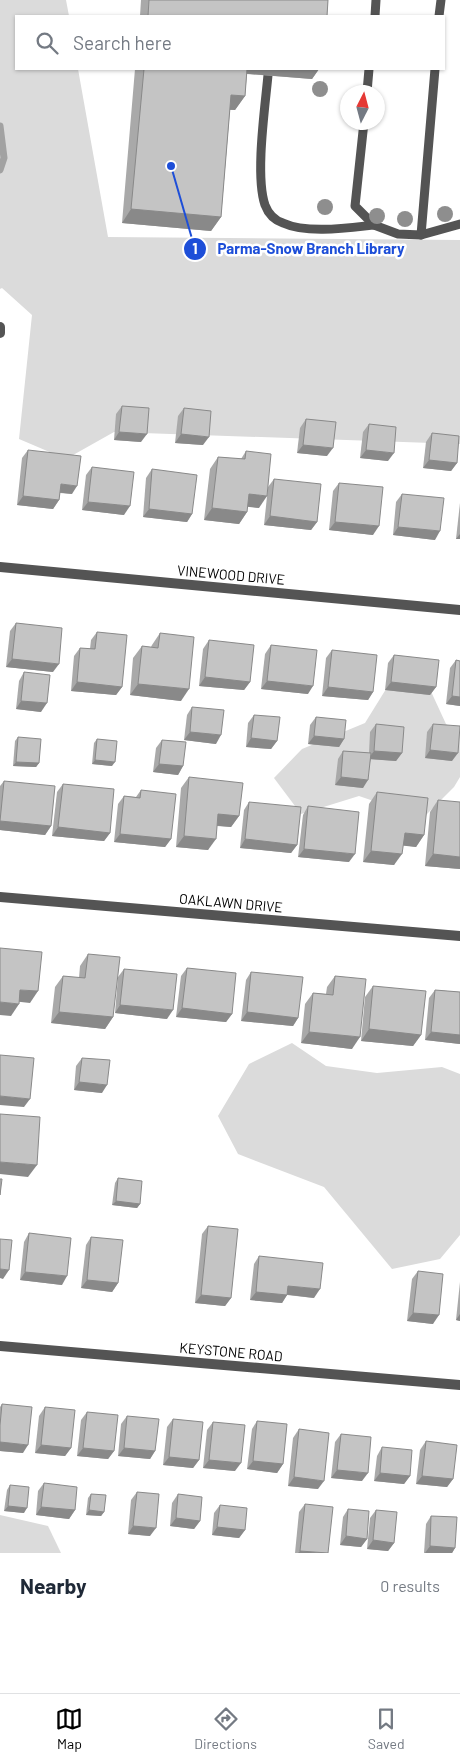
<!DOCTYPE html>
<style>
:root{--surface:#fff;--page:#f2f2f3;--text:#1f2937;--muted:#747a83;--line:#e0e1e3;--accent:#000}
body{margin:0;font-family:Barlow,sans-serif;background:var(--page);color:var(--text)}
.compass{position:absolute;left:340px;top:85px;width:45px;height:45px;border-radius:50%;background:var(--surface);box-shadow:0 1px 4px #0004;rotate:6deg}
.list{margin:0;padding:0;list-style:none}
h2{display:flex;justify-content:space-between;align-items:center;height:65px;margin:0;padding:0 20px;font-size:21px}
h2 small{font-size:16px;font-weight:400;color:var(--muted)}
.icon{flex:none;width:28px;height:28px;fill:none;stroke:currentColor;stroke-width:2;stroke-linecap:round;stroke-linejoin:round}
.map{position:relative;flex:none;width:460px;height:1553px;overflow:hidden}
.search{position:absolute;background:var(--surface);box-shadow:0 1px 4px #0004;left:15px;right:15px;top:15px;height:55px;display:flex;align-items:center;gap:12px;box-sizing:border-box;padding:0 18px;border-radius:0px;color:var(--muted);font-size:19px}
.sheet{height:140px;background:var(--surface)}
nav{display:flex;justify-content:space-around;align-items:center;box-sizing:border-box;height:70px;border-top:1px solid var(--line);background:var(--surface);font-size:14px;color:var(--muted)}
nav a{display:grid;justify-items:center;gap:2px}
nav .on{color:var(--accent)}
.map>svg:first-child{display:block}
.green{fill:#dbdbdb}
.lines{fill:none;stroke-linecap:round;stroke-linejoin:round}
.stream{stroke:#a2a2a2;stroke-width:7}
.service{stroke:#545454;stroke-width:9}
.minor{stroke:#545454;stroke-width:10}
.tree{fill:#8e8e8e}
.wall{fill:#a9a9a9}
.shaded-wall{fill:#898989}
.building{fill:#c4c4c4;stroke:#898989}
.labels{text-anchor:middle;stroke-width:5;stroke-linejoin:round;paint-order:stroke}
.street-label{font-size:14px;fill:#000;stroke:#fff}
.leader{fill:none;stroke:#1d4ed8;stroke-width:2}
.callout-dot{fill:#1d4ed8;stroke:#fff;stroke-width:2}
.mark-label{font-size:15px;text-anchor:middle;font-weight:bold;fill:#fff}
.callout-label{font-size:15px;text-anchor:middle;font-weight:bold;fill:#1d4ed8;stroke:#fff;stroke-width:5;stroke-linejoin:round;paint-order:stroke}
</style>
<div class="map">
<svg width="460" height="1553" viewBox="0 0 460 1553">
<rect width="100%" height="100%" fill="#fff"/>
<g class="green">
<polygon points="0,0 66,0 69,16 16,16 16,69 78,69 108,237 460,240 460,444 114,432 66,459 19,439 32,315 2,288 0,289"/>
<polygon points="391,681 428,685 446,724 460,735 460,777 454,787 423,818 359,796 301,814 274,778 302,749 365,723"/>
<polygon points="292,1043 326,1066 377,1073 442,1067 460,1074 460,1235 440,1259 392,1269 324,1187 238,1154 218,1116 249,1064"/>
<polygon points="0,1515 48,1526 61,1553 0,1553"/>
</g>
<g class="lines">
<polyline class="stream" points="0,126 4,158 0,170"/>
<g class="service">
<polyline points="375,16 376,0"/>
<polyline points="439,16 441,0"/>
<path d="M268,75C265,108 255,176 265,205C268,213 274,220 283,223C307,234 347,228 374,225"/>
<polyline points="367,92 369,69"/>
<polyline points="364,122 355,206 374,225 398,234 421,235 460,224"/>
<polyline points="421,235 435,69"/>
</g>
<g class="minor">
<polyline points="0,333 0,327"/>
<polyline points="0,567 460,610"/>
<polyline points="0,897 460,936"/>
<polyline points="0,1346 460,1385"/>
</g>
</g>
<g class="tree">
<circle cx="320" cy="89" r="8"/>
<circle cx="325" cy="207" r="8"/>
<circle cx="445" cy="214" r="8"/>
<circle cx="377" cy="216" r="8"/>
<circle cx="405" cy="219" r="8"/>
</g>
<g class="wall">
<polygon points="141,0 328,0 327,16 140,16"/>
<polygon points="135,69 319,69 312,79 247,74 245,96 235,110 230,110 221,217 211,231 122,223"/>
<polygon points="122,406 141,442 114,440 116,414"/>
<polygon points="184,408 203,445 175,443 178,416"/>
<polygon points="306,419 327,456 297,453 300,428"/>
<polygon points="369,424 388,461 360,458 363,432"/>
<polygon points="432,433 457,463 451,471 423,468 426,442"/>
<polygon points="28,450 72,494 60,493 59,500 53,509 17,505 22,458"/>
<polygon points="246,451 259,508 247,506 247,512 239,524 204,520 210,469 218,457 241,459"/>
<polygon points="92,467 124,515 82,510 86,475"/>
<polygon points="152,469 192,514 187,522 143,517 146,478"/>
<polygon points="274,479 317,522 311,530 264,525 268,487"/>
<polygon points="339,483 373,535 329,530 333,491"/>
<polygon points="402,494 435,540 393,535 396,502"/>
<polygon points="460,503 460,539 456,539"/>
<polygon points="16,623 53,672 6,667 10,631"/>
<polygon points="97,632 122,687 116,695 71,691 74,656 80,648 90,649 91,640"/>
<polygon points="160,633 181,701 130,695 133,658 142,646 151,647 152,645"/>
<polygon points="209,640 250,682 244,690 199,686 203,649"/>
<polygon points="271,645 308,694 261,689 265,654"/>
<polygon points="332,650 373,692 368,700 322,696 326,658"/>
<polygon points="394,655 436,687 430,695 385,690 388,663"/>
<polygon points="456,660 460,661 460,706 446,704 450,668"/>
<polygon points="24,672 41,712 16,709 19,681"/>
<polygon points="192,707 216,744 184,740 187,715"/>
<polygon points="254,715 277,741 271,749 246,747 248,723"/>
<polygon points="316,717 344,739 339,747 308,744 310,725"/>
<polygon points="376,724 402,753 396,761 371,759 363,788 335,785 338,759 343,751 369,753 370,732"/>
<polygon points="433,724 452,761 425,758 427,732"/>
<polygon points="18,737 39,763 36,767 13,766 15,741"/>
<polygon points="97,739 112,766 92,764 94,743"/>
<polygon points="162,740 183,766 178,775 153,772 156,748"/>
<polygon points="189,777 239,816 231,827 217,826 208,850 176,847 181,788"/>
<polygon points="4,781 51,826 45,835 0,830 0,786"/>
<polygon points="63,784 110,833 104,841 52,836 57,792"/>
<polygon points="141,790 171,839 165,847 114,842 118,804 124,796 136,797"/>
<polygon points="377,792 424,835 416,847 403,845 394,865 363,862 369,804"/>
<polygon points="438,800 460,869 425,866 430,812"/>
<polygon points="249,802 297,845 291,853 240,848 244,810"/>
<polygon points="308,806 349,862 298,857 303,815"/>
<polygon points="88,954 113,1017 105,1029 51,1023 55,987 63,976 79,978 80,966"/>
<polygon points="187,968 232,1014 226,1022 176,1017 181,976"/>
<polygon points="124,969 167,1019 115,1013 118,977"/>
<polygon points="251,972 298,1018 293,1026 241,1021 246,980"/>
<polygon points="335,976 352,1049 301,1043 305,1004 313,993 326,994 327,987"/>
<polygon points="373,986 421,1035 413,1046 361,1041 365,997"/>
<polygon points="435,990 460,992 460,1044 425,1040 429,998"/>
<polygon points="82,1058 102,1093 74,1090 76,1066"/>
<polygon points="118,1178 140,1204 137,1208 112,1205 115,1183"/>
<polygon points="208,1226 231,1298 225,1306 195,1303 202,1234"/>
<polygon points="29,1233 62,1285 20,1280 24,1242"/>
<polygon points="91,1237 118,1283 112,1292 81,1288 86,1245"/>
<polygon points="259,1256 314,1298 287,1295 282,1303 250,1300 254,1264"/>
<polygon points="418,1271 433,1324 407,1321 412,1279"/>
<polygon points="460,1282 460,1321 456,1320"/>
<polygon points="2,1404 23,1453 0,1451 0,1407"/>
<polygon points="45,1407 71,1448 65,1456 35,1453 39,1416"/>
<polygon points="87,1412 114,1451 108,1459 77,1456 81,1420"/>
<polygon points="127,1416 155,1451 150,1459 118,1456 121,1424"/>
<polygon points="173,1419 199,1460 193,1468 163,1465 167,1427"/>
<polygon points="257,1421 283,1464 277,1473 247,1469 252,1429"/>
<polygon points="213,1422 235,1471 203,1468 207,1430"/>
<polygon points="299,1429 318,1489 288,1486 293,1438"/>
<polygon points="341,1434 362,1481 331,1478 335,1442"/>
<polygon points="426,1441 453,1479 447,1487 416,1484 420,1450"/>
<polygon points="382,1447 410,1476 404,1484 374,1481 377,1456"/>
<polygon points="44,1483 75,1510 69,1519 36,1515 38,1491"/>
<polygon points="10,1485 24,1513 4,1511 7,1490"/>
<polygon points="137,1492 150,1536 128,1534 131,1500"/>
<polygon points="91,1494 104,1512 101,1516 86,1515 88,1498"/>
<polygon points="178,1494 200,1521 194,1529 170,1526 172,1503"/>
<polygon points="305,1504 328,1553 295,1553 299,1512"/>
<polygon points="220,1505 245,1530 239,1538 212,1535 214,1513"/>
<polygon points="348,1509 367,1539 361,1547 340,1545 343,1517"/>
<polygon points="376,1510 394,1543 388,1551 367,1549 370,1518"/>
<polygon points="431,1516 455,1548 452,1553 424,1553 426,1524"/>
</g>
<g class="shaded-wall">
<polygon points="241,69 319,69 312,79 238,73"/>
<polygon points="231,95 245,96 235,110 221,109"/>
<polygon points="131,209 221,217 211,231 122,223"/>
<polygon points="119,432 147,434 141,442 114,440"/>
<polygon points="181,434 209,437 203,445 175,443"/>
<polygon points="303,445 333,448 327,456 297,453"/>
<polygon points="366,450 394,453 388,461 360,458"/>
<polygon points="429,460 457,463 451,471 423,468"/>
<polygon points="61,484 77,486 72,494 55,492"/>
<polygon points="249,494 267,496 259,508 241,506"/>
<polygon points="23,496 59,500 53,509 17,505"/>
<polygon points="88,502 130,506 124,515 82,510"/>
<polygon points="212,508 247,512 239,524 204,520"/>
<polygon points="149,509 192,514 187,522 143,517"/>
<polygon points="270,516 317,522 311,530 264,525"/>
<polygon points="335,522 379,526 373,535 329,530"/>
<polygon points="398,527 440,531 435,540 393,535"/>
<polygon points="460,534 460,539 456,539"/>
<polygon points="12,659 59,664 53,672 6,667"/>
<polygon points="205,677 250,682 244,690 199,686"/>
<polygon points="267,681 313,686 308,694 261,689"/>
<polygon points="77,682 122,687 116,695 71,691"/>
<polygon points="391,682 436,687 430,695 385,690"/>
<polygon points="138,684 189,689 181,701 130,695"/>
<polygon points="328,687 373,692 368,700 322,696"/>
<polygon points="452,696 460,697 460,706 446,704"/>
<polygon points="21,701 47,703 41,712 16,709"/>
<polygon points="190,732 221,735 216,744 184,740"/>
<polygon points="314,736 344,739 339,747 308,744"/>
<polygon points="251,738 277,741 271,749 246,747"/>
<polygon points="430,750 458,753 452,761 425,758"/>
<polygon points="374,751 402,753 396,761 368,759"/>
<polygon points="95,760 115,762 112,766 92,764"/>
<polygon points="16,762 39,763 36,767 13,766"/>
<polygon points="159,764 183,766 178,775 153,772"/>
<polygon points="341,777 368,780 363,788 335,785"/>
<polygon points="218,814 239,816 231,827 210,825"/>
<polygon points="0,821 51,826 45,835 0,830"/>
<polygon points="58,827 110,833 104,841 52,836"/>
<polygon points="405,833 424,835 416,847 397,845"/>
<polygon points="120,834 171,839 165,847 114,842"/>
<polygon points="184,836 216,839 208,850 176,847"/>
<polygon points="245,839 297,845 291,853 240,848"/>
<polygon points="304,849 355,854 349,862 298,857"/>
<polygon points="371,851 402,854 394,865 363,862"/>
<polygon points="433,854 460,857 460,869 425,866"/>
<polygon points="20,990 38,991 30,1003 12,1001"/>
<polygon points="0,1002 19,1004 11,1016 0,1015"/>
<polygon points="120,1005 173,1010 167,1019 115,1013"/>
<polygon points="182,1008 232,1014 226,1022 176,1017"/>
<polygon points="59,1012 113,1017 105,1029 51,1023"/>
<polygon points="247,1012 298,1018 293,1026 241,1021"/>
<polygon points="369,1029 421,1035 413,1046 361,1041"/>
<polygon points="309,1032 360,1037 352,1049 301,1043"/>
<polygon points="431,1032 460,1035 460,1044 425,1040"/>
<polygon points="79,1082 107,1085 102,1093 74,1090"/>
<polygon points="0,1096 30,1099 24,1107 0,1105"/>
<polygon points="0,1162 37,1165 28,1177 0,1174"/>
<polygon points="116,1201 140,1204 137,1208 112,1205"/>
<polygon points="0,1269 9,1270 3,1279 0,1278"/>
<polygon points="25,1272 67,1276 62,1285 20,1280"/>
<polygon points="87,1280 118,1283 112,1292 81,1288"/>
<polygon points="288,1286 320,1289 314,1298 282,1294"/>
<polygon points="256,1292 287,1295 282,1303 250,1300"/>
<polygon points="201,1295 231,1298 225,1306 195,1303"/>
<polygon points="413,1313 439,1315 433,1324 407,1321"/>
<polygon points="460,1314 460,1321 456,1320"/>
<polygon points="0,1442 28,1445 23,1453 0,1451"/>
<polygon points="41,1445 71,1448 65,1456 35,1453"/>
<polygon points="83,1448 114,1451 108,1459 77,1456"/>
<polygon points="124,1448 155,1451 150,1459 118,1456"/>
<polygon points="169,1457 199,1460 193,1468 163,1465"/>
<polygon points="209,1460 241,1463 235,1471 203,1468"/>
<polygon points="253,1461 283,1464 277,1473 247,1469"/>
<polygon points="337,1470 368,1473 362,1481 331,1478"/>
<polygon points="380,1473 410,1476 404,1484 374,1481"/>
<polygon points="422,1476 453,1479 447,1487 416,1484"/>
<polygon points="294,1477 324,1481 318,1489 288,1486"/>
<polygon points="8,1506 27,1508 24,1513 4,1511"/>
<polygon points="41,1507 75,1510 69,1519 36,1515"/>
<polygon points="89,1510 104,1512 101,1516 86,1515"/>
<polygon points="176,1518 200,1521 194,1529 170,1526"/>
<polygon points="133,1526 156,1528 150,1536 128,1534"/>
<polygon points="217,1527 245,1530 239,1538 212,1535"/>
<polygon points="346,1536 367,1539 361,1547 340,1545"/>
<polygon points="373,1540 394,1543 388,1551 367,1549"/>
<polygon points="430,1546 455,1548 452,1553 425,1553"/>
<polygon points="300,1551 321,1553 298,1553"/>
</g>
<g class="building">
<polygon points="149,0 328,0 327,16 148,16"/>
<polygon points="144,69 247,69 245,96 231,95 221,217 131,209"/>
<polygon points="122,406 149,408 147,434 119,432"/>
<polygon points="184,408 211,411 209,437 181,434"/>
<polygon points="306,419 336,422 333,448 303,445"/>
<polygon points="369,424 396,427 394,453 366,450"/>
<polygon points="432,433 459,436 457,463 429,460"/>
<polygon points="28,450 81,456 77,486 61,484 59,500 23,496"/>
<polygon points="246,451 271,454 267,496 249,494 247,512 212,508 218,457 245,459"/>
<polygon points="92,467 134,472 130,506 88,502"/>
<polygon points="152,469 197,475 192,514 149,509"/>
<polygon points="274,479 321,484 317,522 270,516"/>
<polygon points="339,483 383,487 379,526 335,522"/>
<polygon points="402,494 444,498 440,531 398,527"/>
<polygon points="16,623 62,628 59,664 12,659"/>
<polygon points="97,632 127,635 122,687 77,682 80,648 95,649"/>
<polygon points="160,633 194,637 189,689 138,684 142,646 158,648"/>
<polygon points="209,640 254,645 250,682 205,677"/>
<polygon points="271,645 317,650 313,686 267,681"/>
<polygon points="332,650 377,655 373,692 328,687"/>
<polygon points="394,655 439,660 436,687 391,682"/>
<polygon points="456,660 460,661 460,697 452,696"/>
<polygon points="24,672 50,675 47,703 21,701"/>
<polygon points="192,707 224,710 221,735 190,732"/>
<polygon points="254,715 280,717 277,741 251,738"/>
<polygon points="316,717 346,720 344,739 314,736"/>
<polygon points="376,724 404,727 402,753 374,751"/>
<polygon points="433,724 460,726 458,753 430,750"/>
<polygon points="18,737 41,739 39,763 16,762"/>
<polygon points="97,739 117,741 115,762 95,760"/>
<polygon points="162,740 186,742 183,766 159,764"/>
<polygon points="343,751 371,753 368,780 341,777"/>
<polygon points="189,777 243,783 239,816 218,814 216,839 184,836"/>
<polygon points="4,781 55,786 51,826 0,821"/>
<polygon points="63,784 114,789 110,833 58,827"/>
<polygon points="141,790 176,794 171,839 120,834 124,796 140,798"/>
<polygon points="377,792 428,798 424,835 405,833 402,854 371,851"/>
<polygon points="438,800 460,802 460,857 433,854"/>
<polygon points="249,802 301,807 297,845 245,839"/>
<polygon points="308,806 359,812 355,854 304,849"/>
<polygon points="0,948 42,952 38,991 20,990 19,1004 0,1002"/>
<polygon points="88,954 120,957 113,1017 59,1012 63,976 85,978"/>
<polygon points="187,968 236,973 232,1014 182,1008"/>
<polygon points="124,969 177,974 173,1010 120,1005"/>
<polygon points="251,972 303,977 298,1018 247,1012"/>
<polygon points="335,976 366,979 360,1037 309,1032 313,993 333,995"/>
<polygon points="373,986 426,991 421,1035 369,1029"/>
<polygon points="435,990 460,992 460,1035 431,1032"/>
<polygon points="0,1055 34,1058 30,1099 0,1096"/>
<polygon points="82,1058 110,1060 107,1085 79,1082"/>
<polygon points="0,1114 40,1117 37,1165 0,1162"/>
<polygon points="118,1178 142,1181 140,1204 116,1201"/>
<polygon points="0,1179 2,1179 0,1195"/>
<polygon points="208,1226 238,1229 231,1298 201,1295"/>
<polygon points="29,1233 71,1238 67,1276 25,1272"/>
<polygon points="91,1237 123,1240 118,1283 87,1280"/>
<polygon points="0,1239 12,1240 9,1270 0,1269"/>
<polygon points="259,1256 323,1263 320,1289 288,1286 287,1295 256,1292"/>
<polygon points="418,1271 443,1274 439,1315 413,1313"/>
<polygon points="2,1404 32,1407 28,1445 0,1442 0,1425"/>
<polygon points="45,1407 75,1410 71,1448 41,1445"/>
<polygon points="87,1412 118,1415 114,1451 83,1448"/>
<polygon points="127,1416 159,1419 155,1451 124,1448"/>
<polygon points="173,1419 203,1422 199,1460 169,1457"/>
<polygon points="257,1421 287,1424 283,1464 253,1461"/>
<polygon points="213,1422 245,1425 241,1463 209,1460"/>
<polygon points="299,1429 329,1433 324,1481 294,1477"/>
<polygon points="341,1434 371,1437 368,1473 337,1470"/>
<polygon points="426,1441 457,1445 453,1479 422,1476"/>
<polygon points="382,1447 412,1450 410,1476 380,1473"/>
<polygon points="44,1483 77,1487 75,1510 41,1507"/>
<polygon points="10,1485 29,1487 27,1508 8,1506"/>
<polygon points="137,1492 159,1494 156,1528 133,1526"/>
<polygon points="91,1494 106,1495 104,1512 89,1510"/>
<polygon points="178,1494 202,1497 200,1521 176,1518"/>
<polygon points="305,1504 333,1507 328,1553 300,1551"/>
<polygon points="220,1505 247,1508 245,1530 217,1527"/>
<polygon points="348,1509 369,1511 367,1539 346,1536"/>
<polygon points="376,1510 397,1512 394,1543 373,1540"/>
<polygon points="431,1516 457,1517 455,1548 430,1546"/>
</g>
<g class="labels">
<g class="street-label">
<text transform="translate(231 575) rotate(5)" y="5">VINEWOOD DRIVE</text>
<text transform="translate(231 903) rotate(5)" y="5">OAKLAWN DRIVE</text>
<text transform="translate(231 1352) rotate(5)" y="5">KEYSTONE ROAD</text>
</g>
</g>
<path class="leader" d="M171 166L195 249"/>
<g class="callout-dot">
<circle cx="171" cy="166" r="5"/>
<circle cx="195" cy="249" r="12"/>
</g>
<g class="mark-label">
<text x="195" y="254">1</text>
</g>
<g class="callout-label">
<text x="311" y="254">Parma-Snow Branch Library</text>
</g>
</svg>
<svg class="compass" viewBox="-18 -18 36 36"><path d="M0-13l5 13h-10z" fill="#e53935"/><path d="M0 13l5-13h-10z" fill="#747a83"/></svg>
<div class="search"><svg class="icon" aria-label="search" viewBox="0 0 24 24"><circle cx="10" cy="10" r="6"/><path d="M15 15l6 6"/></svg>Search here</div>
</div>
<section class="sheet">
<h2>Nearby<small>0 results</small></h2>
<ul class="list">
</ul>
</section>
<nav>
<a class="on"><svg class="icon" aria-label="map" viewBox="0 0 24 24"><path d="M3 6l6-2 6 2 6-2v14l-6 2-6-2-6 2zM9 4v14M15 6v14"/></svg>Map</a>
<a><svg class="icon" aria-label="directions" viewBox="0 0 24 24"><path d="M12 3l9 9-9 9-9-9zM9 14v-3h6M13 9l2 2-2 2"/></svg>Directions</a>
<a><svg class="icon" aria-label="saved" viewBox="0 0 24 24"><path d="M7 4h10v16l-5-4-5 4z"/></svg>Saved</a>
</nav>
